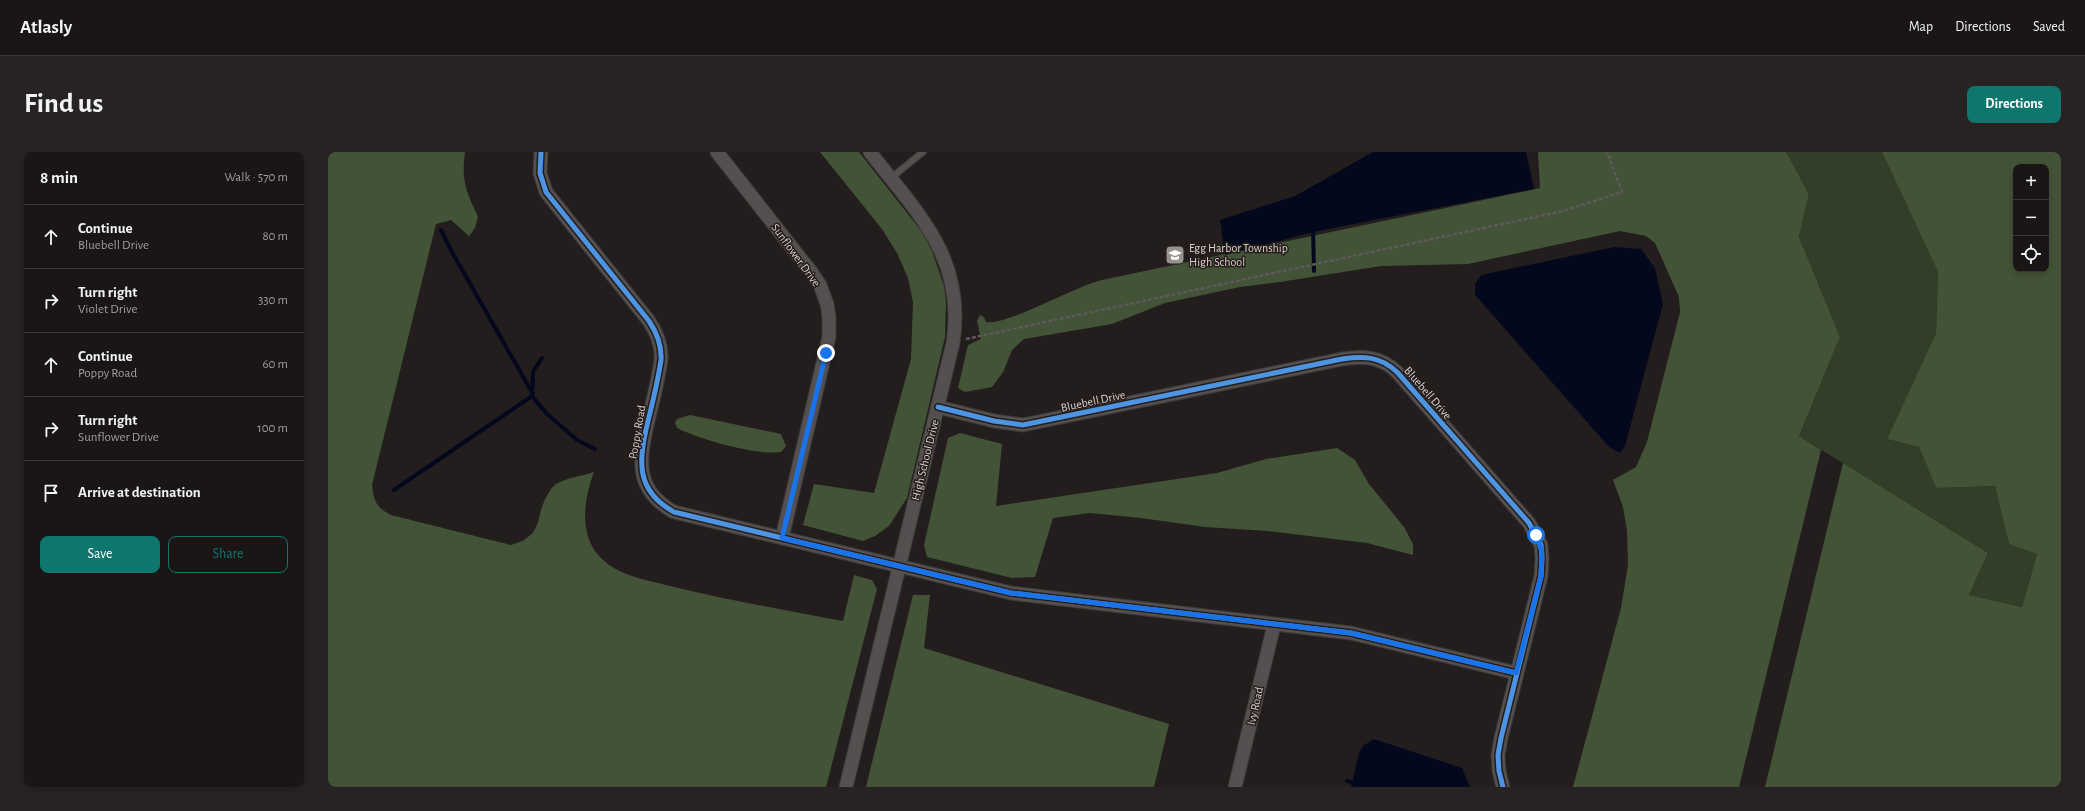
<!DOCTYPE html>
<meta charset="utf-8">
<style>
:root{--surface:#1a1616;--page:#272323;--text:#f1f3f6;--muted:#9f9fa1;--line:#383535;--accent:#0f766e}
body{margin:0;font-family:"Alegreya Sans",sans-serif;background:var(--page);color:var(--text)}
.controls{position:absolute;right:12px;top:12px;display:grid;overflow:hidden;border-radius:8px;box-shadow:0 2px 6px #0003}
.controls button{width:36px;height:36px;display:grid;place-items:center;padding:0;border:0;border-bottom:1px solid var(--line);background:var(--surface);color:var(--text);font:20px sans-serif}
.stop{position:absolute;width:12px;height:12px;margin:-9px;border:3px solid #1a73e8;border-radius:50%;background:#fff}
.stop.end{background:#1a73e8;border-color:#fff;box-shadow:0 1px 4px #0008}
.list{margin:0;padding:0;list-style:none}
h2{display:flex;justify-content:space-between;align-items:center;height:52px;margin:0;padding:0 16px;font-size:17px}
h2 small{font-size:13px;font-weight:400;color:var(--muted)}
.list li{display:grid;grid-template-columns:26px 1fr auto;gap:12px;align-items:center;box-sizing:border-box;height:64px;padding:0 16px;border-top:1px solid var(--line)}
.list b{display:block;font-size:15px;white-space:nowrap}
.list p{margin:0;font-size:13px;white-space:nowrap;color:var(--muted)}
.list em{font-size:13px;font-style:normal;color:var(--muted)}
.actions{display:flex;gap:8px;padding:12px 16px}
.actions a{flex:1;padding:9px 0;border:1px solid var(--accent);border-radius:8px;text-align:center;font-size:14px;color:var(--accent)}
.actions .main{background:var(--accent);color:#fff}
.icon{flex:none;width:22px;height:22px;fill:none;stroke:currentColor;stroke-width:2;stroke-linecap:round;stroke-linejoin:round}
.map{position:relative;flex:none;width:1733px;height:635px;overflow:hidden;border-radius:8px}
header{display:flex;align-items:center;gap:24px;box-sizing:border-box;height:56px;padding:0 20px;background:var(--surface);border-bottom:1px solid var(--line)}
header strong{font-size:19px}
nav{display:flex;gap:22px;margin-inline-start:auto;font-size:14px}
.intro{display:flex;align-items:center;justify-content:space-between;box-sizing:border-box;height:96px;padding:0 24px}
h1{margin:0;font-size:28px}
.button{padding:10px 18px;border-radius:8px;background:var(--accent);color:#fff;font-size:14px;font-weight:700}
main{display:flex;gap:24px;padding:0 24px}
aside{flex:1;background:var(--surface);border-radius:8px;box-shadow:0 2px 6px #0003}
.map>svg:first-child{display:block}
.green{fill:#323e27}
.forest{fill:#435337;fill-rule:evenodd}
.water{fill:#03081d}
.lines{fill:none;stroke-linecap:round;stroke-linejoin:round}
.stream{stroke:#03081d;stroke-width:4}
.lane-casing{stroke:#3c3837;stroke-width:8}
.street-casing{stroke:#3c3837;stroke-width:15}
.path{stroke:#5d5a58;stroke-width:2.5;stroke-dasharray:4 2;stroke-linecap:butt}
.lane{stroke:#53504f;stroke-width:6}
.street{stroke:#53504f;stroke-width:13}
.cycleway-casing{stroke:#261d1a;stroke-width:8}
.cycleway{stroke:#4d94e3;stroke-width:5}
.route{stroke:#1a73e8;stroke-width:5}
.labels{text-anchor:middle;stroke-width:3;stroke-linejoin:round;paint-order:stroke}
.poi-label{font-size:12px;fill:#d6d0ce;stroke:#261d1a;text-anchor:start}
.street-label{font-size:12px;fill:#d6d0ce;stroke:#261d1a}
</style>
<header>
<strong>Atlasly</strong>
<nav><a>Map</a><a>Directions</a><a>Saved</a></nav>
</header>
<div class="intro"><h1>Find us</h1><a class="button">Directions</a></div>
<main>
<aside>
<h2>8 min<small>Walk · 570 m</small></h2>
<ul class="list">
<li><svg class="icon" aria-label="ahead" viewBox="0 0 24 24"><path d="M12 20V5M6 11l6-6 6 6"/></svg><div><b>Continue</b><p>Bluebell Drive</p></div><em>80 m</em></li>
<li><svg class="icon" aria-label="right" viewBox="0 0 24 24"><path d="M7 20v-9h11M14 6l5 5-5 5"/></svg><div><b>Turn right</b><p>Violet Drive</p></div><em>330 m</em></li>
<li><svg class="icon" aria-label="ahead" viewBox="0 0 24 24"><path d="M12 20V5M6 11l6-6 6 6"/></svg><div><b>Continue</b><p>Poppy Road</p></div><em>60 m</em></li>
<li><svg class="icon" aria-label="right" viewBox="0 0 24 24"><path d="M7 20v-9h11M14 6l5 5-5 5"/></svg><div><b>Turn right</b><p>Sunflower Drive</p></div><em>100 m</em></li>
<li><svg class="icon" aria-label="arrive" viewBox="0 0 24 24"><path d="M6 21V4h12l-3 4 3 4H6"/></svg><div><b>Arrive at destination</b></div></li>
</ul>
<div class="actions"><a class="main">Save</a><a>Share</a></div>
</aside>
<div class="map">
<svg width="1733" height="635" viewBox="0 0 1733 635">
<rect width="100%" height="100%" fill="#231e1d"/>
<polygon class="green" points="1458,0 1554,0 1610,120 1608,181 1559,287 1591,295 1608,336 1667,334 1681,392 1709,402 1694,455 1641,443 1660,401 1471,284 1512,185 1471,85 1481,42"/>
<g class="forest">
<path d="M0,0H137C133,29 138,39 150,65L147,76L141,84L123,68L108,72L44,333C46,350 48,355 63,363L183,393C219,383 205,362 222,339C223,337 225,334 228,332C238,326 254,324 266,320C256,346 250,384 273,406C291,424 319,428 342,434C399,448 457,458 515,469L526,423L544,428L549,437L498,635H0Z"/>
<polygon points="492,0 531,0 594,80 604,99 616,134 618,150 617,185 579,346 561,374 547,384 535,389 475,373 486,332 546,341 583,207 585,150 580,126 569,101 554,77"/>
<path d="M1210,0H1458L1481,42L1471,85L1512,185L1471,284L1493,298L1411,635H1245L1293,456L1300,413L1299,379L1295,355L1285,328L1308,315L1319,290L1352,160L1351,145L1327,91L1318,84L1292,79L1140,112L1053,114L952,130L912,135L837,151L784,172L696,187L684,198L675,220L664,235L637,240L630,236L640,193L653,187L649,169L652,163L656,165L658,170C679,174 747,134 774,128C920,97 1066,67 1212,36Z"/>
<path d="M1554,0H1730L1733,6V635H1437L1515,311L1660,401L1641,443L1694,455L1709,402L1681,392L1667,334L1608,336L1591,295L1559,287L1608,181L1610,120ZM1688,15H1718V117H1688Z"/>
<path d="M362,263L453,282L458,294L453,300C429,304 371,287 349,276L347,271L349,267Z"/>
<polygon points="632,281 674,292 668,354 889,321 938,307 1009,296 1027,308 1041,332 1076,375 1085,392 1085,403 1039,391 940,379 877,375 813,366 762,361 725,366 707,425 684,426 599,405 596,393 620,286"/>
<polygon points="585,443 602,443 596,496 841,572 826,635 538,635"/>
</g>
<g class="water">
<polygon points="1045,0 1198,0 1206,37 985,80 897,103 892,68 967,44"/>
<polygon points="1286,95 1313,97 1327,116 1335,152 1297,294 1292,301 1281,295 1147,143 1147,132 1153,123"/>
<polygon points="1046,587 1134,616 1142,635 1023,635 1031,601 1035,594"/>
</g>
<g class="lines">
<g class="stream">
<polyline points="985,76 986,119"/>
<polyline points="113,78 124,100 205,242"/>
<polyline points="204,244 219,262 249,288 267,297"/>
<polyline points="66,338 204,244 205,220 214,206"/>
<polyline points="1019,629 1028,631"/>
</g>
<g class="lane-casing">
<polyline id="lane" points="563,26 595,0"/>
</g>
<g class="street-casing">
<g id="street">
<path d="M213,0L212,21L218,40L321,169C329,181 334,193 333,208C330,228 325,249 320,269C311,307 306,338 346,360L683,441L1023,481L1188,521"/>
<polyline points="389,0 484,121 492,133 499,152 501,165 501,185 454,386"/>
<path d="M610,255L666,269L695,273L1014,207C1036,204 1052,204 1069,220L1201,371L1213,393L1214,407L1213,424L1173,586L1170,603L1171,619L1175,635"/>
<path d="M518,635L625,191C638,106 590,62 542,0"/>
<polyline points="907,635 946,473"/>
</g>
</g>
<polyline class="path" points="638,187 1235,59 1294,40 1279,0"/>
<use href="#lane" class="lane"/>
<use href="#street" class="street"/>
<g class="cycleway-casing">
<g id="cycleway">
<path d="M213,0L212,21L218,40L321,169C329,181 334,193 333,208C330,228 325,249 320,269C311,307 306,338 346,360L683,441L1023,481L1188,521"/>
<path d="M610,255L666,269L695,273L1014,207C1036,204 1052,204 1069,220L1201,371L1213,393L1214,407L1213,424L1173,586L1170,603L1171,619L1175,635"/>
</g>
</g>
<use href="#cycleway" class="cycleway"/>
</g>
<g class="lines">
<polyline class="route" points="498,201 454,386 683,441 1023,481 1188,521 1213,424 1214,400 1208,383"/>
</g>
<defs>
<g id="school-square" transform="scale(1)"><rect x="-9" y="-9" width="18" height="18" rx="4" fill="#979290" stroke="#261d1a"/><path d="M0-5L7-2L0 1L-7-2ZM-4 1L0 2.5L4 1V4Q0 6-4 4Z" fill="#fff"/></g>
</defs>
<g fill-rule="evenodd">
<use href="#school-square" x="847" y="103"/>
</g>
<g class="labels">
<g class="poi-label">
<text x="861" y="100">Egg Harbor Township<tspan x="861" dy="14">High School</tspan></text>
</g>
<g class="street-label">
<text transform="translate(468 103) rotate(54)" y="4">Sunflower Drive</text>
<text transform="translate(1100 241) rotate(49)" y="4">Bluebell Drive</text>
<text transform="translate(765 249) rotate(-12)" y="4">Bluebell Drive</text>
<text transform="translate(309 280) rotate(-80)" y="4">Poppy Road</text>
<text transform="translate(597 308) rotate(-76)" y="4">High School Drive</text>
<text transform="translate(927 554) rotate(-77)" y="4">Ivy Road</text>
</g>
</g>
</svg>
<div class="controls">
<button>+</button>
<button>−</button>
<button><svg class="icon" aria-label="locate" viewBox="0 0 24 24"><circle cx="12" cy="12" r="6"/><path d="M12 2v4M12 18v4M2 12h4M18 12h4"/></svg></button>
</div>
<div class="stop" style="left:1208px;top:383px"></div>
<div class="stop end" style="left:498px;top:201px"></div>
</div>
</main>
